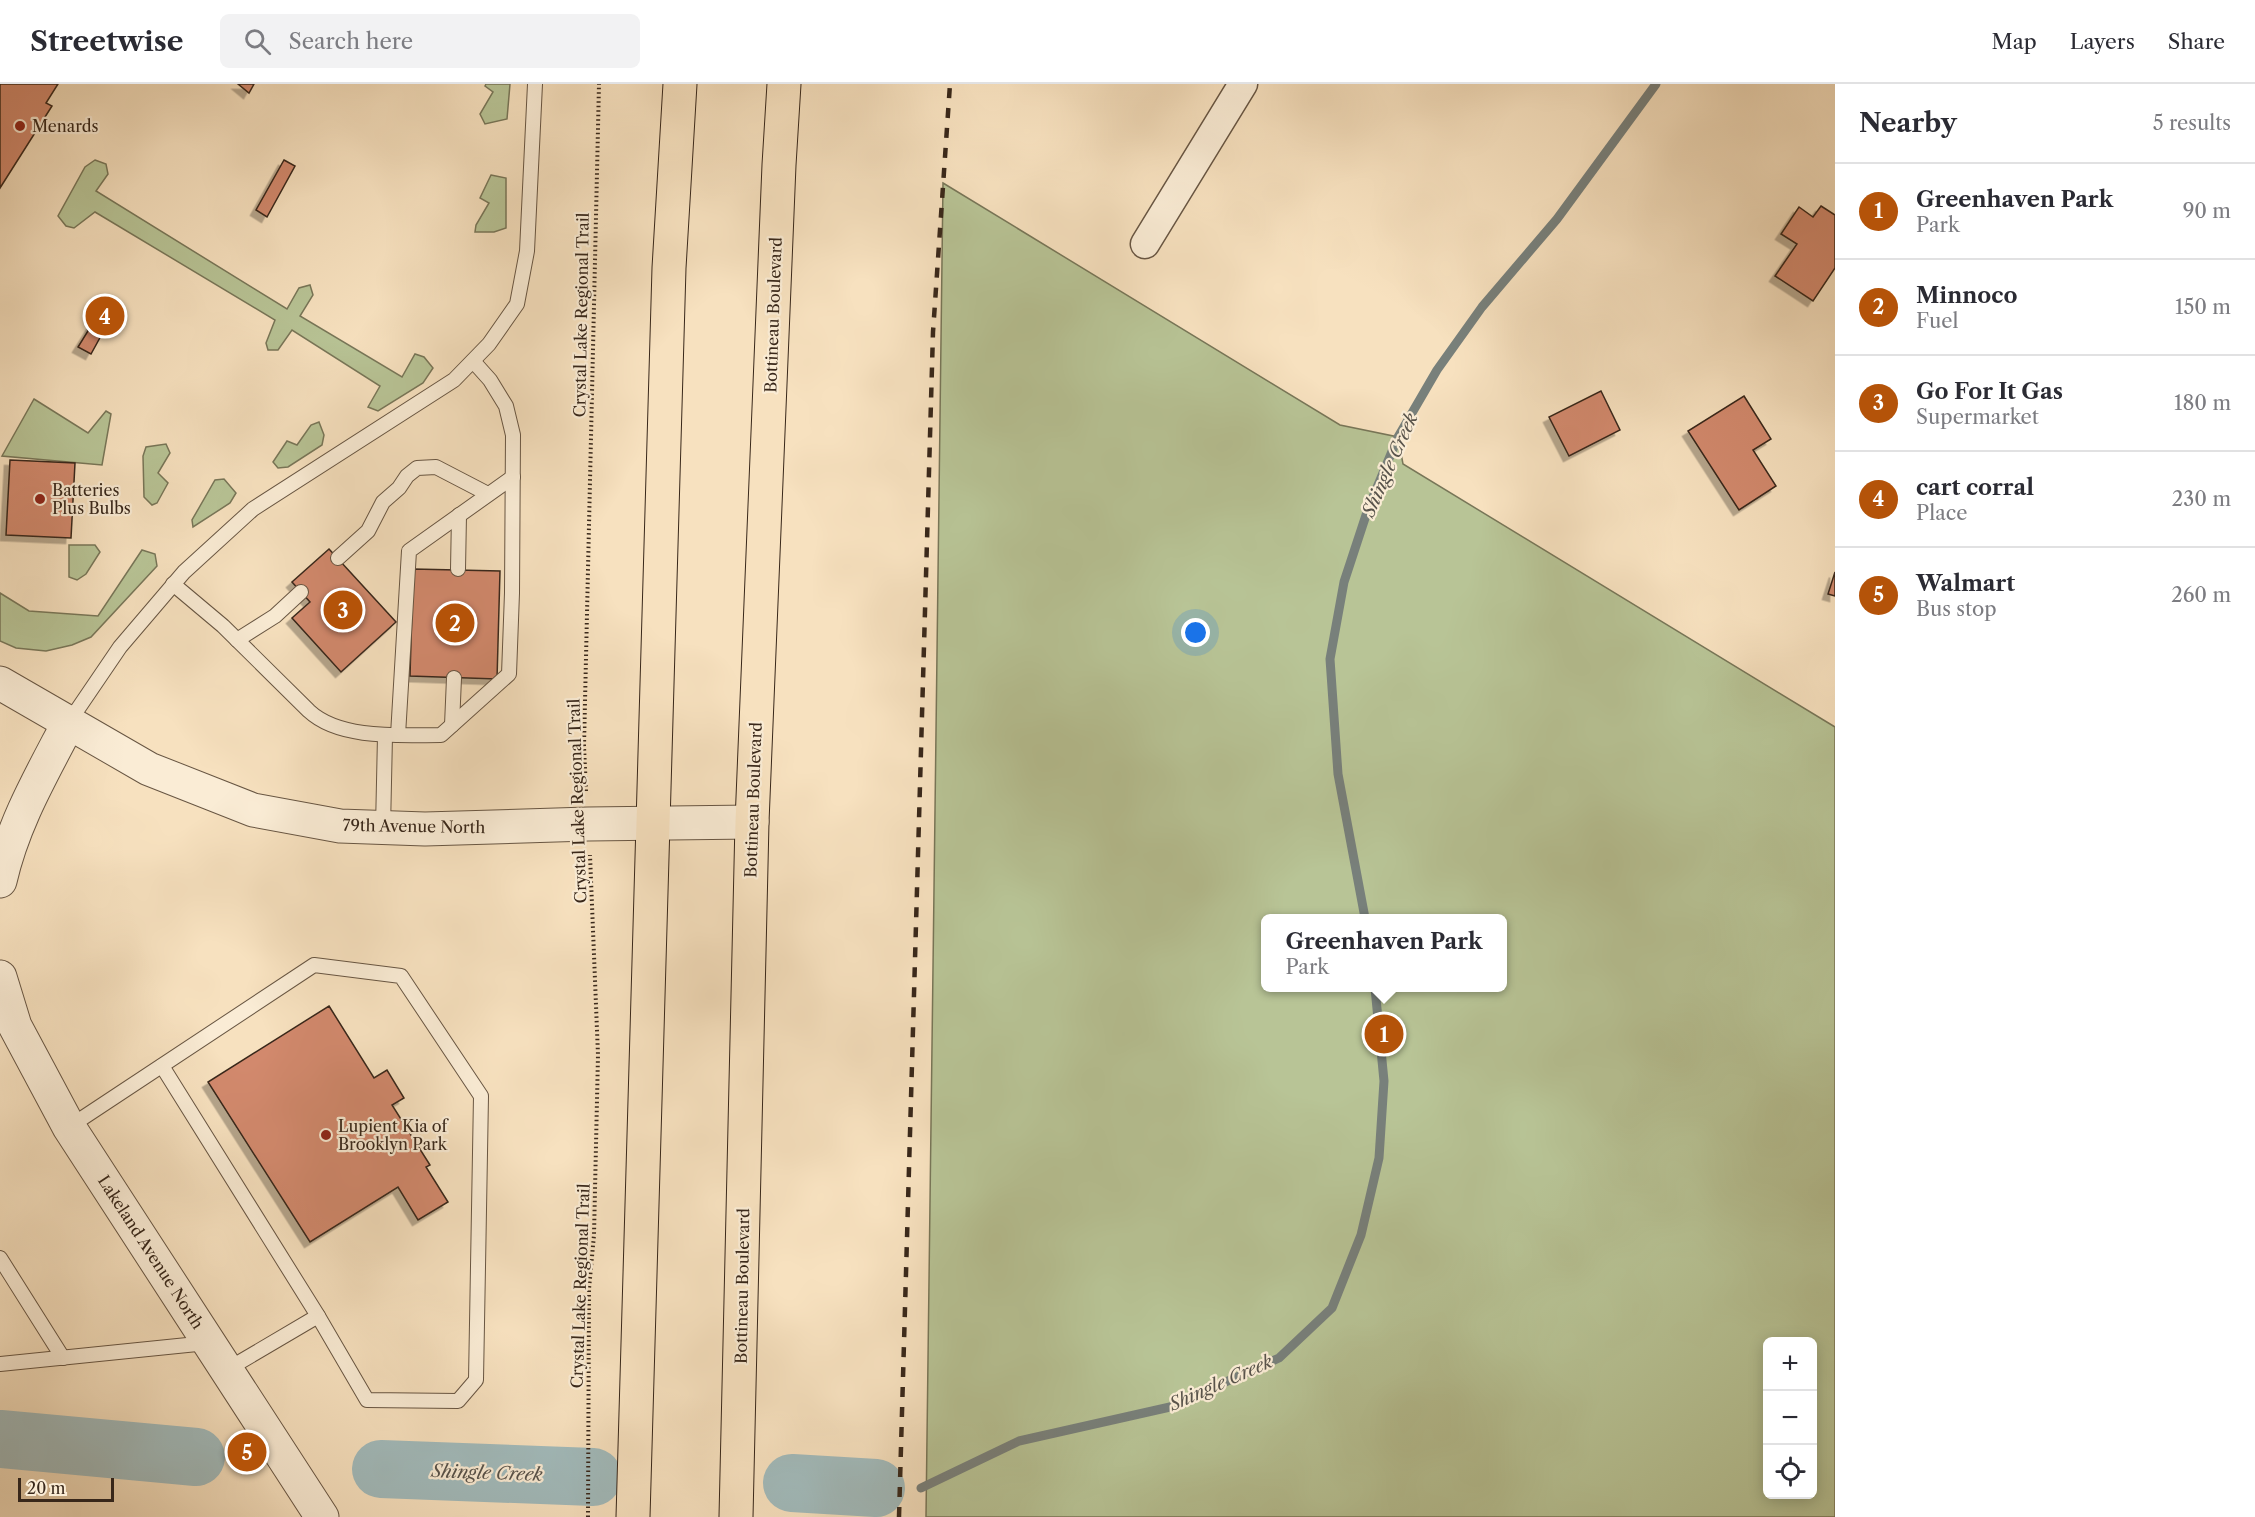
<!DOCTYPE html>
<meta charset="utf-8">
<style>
:root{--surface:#fff;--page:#f2f2f3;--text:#2b2b33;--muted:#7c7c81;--line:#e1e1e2;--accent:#b45309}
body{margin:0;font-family:"Libre Caslon Text",serif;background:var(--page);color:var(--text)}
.controls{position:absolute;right:18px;bottom:18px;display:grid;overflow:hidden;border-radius:9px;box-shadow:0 3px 15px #0003}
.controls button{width:54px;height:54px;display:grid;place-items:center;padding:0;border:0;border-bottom:2px solid var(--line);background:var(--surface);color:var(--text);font:30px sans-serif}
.scale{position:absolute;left:18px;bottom:15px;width:96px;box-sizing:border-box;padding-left:6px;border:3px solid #38271a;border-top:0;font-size:16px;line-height:21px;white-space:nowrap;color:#38271a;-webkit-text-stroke:4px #faecd5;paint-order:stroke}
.you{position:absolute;left:1196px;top:549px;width:21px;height:21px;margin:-15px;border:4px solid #fff;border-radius:50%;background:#1a73e8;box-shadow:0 0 0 9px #1a73e833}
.badge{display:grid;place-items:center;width:39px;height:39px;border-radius:50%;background:var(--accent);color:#fff;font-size:20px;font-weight:700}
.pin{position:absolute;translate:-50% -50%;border:3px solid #fff;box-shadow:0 2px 6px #0006}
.popup{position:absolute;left:1261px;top:830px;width:246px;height:78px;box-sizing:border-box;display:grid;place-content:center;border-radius:9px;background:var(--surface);filter:drop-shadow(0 2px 4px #0005);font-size:20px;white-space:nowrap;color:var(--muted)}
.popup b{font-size:22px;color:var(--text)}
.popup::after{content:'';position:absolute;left:50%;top:100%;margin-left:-12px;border:12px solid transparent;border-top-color:var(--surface)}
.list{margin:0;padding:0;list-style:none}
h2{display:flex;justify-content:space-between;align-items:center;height:78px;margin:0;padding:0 24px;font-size:26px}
h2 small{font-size:20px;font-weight:400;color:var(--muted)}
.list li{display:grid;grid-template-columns:39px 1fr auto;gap:18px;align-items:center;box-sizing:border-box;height:96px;padding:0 24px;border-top:2px solid var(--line)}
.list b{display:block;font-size:22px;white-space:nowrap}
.list p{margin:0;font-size:20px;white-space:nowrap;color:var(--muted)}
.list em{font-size:20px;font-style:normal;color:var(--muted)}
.icon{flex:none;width:33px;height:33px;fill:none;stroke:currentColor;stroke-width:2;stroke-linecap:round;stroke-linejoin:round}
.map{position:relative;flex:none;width:1835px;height:1433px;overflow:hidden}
header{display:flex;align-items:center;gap:36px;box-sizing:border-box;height:84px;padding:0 30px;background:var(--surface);border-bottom:2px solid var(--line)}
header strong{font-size:28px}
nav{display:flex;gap:33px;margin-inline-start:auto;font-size:21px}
.search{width:420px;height:54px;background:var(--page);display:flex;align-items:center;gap:15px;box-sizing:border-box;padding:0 21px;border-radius:9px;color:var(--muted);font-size:22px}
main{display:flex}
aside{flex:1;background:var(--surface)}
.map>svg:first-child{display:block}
.green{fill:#b8c496;stroke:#787658;stroke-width:1.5;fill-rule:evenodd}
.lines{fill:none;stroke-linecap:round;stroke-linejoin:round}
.stream{stroke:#78807b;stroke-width:9}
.river{stroke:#a2bbbc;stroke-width:58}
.building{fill:#d2896d;stroke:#38271a;stroke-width:1.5;filter:url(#shadow)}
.service-casing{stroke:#685643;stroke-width:16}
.minor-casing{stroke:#685643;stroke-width:31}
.tertiary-casing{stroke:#685643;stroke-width:35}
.trunk-casing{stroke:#38271a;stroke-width:35}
.path{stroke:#38271a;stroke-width:4;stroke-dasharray:1.5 3;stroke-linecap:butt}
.service{stroke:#faecd5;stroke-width:14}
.minor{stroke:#faecd5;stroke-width:28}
.tertiary{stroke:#faecd5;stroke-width:33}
.trunk{stroke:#f7e1bf;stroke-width:33}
.rail{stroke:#38271a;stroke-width:4.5;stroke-dasharray:10 10;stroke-linecap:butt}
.poi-dot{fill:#8f2418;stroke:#faecd5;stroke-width:2}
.labels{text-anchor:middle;stroke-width:4.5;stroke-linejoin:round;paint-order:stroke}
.poi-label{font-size:16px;fill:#38271a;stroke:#faecd5;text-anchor:start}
.street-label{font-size:16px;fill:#38271a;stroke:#faecd5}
.water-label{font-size:18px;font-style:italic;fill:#58534b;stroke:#faecd5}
</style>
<header>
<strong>Streetwise</strong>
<div class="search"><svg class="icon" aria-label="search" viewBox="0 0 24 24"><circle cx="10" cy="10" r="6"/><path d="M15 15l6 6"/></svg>Search here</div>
<nav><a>Map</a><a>Layers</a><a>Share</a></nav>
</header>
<main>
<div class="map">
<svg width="1835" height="1433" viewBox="0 0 1835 1433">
<defs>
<filter id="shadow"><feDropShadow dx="-5.5" dy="5.5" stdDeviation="0" flood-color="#0004"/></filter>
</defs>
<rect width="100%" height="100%" fill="#f7e1bf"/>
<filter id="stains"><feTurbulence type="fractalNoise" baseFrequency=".00333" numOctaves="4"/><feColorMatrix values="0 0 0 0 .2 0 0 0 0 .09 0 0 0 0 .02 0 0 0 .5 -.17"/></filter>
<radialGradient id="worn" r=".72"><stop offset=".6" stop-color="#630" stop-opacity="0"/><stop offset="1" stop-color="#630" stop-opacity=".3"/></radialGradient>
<g class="green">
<polygon points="486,0 510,0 507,35 485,40 480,30 493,8 485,2"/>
<polygon points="95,76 106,80 108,90 96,107 287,225 299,204 310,201 313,211 300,232 402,293 415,270 424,273 433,284 423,299 378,327 368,323 380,302 292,246 278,266 268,266 266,259 275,236 95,128 74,144 66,142 58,132 85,83"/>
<polygon points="491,91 506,94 506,144 494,148 475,148 476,141 489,119 480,114"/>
<path d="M943,99L1340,341L1398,353L1403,380L1835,643V1433H926ZM1266,834H1502V904H1266ZM1768,1258H1812V1410H1768Z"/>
<polygon points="34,315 88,349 106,327 111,330 102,381 2,372"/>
<polygon points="319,338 324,351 322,361 288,383 278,384 273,378 287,357 297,361 311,341"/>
<polygon points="166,360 170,369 158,389 168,399 157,419 152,421 144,413 143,372 146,363"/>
<polygon points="224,395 236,409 230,419 193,443 192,436 215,396"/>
<polygon points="69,461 95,461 100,468 86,490 77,496 69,493"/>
<polygon points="142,466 155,470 157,482 91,553 72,561 46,567 16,564 0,557 0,509 29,527 98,532"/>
</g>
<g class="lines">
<g class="stream">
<polyline points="1365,834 1338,690 1330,575 1344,498 1368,425 1398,353 1437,286 1482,223 1557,135 1656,0"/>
<polyline points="921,1404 1019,1357 1170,1323 1279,1274 1332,1224 1361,1151 1379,1074 1384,997 1375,904"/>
</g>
<g class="river">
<polyline points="0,1355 196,1373"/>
<polyline points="381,1385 593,1393"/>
<polyline points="792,1399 876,1404"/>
</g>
</g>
<g class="building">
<polygon points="0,0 58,0 46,19 52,22 0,104"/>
<polygon points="238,0 254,0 249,9"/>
<polygon points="284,76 295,82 267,133 256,126"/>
<polygon points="1821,122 1835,131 1835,184 1813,217 1775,192 1797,160 1781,150 1799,123 1813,133"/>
<polygon points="109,213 119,219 91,270 78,263"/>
<polygon points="1601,307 1620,346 1569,372 1549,333"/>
<polygon points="1744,312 1771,355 1753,366 1776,402 1739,426 1688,347"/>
<polygon points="10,376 75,379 71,454 6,451"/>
<polygon points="329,465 396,538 341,588 292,534 310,518 292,498"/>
<polygon points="413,485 500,487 497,595 410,592"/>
<polygon points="1835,488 1835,512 1828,510"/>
<polygon points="329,922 374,994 387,986 404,1014 392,1021 430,1081 426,1083 448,1118 418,1136 398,1103 310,1158 208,998"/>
</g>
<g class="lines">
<g class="service-casing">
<g id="service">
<polyline points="338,474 368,447 383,418 399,404 407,392 417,384 436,383 488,410"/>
<polyline points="458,485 459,431"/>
<path d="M173,500L223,542L309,627C340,656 402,651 441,651L509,590L512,509L513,351L506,322L490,296L473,277"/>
<polyline points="237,556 275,532 301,508"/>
<polyline points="69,638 120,563 184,488 253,425 454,296 489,260 517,220 527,167 535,0"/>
<polyline points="452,641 454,594"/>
<polyline points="398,651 409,467 513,393"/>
<polyline points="383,744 385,652"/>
<polyline points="162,982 318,1232"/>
<polyline points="69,1043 314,881 401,892 481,1012 476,1296 458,1317 367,1316 318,1232 228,1285"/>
<polyline points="0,1174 63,1274"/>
<polyline points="0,1280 207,1259"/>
</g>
</g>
<g class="minor-casing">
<polyline id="minor" points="1145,160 1243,0"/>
</g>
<g class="tertiary-casing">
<g id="tertiary">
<polyline points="0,599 149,685 253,726 340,742 425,745 588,740 752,738"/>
<path d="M0,797C13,739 42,690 69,638"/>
<polyline points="0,893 15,942 69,1043 322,1433"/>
</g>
</g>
<g class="trunk-casing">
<g id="trunk">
<polyline points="633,1433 669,184 680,0"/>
<polyline points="736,1433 752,738 779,81 784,0"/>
</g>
</g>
<g class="path">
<polyline points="586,707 584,662 599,0"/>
<polyline points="588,1433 589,1205 594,1151 598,971 590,771"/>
</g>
<use href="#service" class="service"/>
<use href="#minor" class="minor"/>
<use href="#tertiary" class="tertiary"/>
<use href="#trunk" class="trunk"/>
<polyline class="rail" points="899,1433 933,248 950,0"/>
</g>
<g class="poi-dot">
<circle cx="20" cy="42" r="6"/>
<circle cx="40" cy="415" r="6"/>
<circle cx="326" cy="1051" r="6"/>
</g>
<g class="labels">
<g class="poi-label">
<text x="32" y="48">Menards</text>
<text x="52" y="412">Batteries<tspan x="52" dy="18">Plus Bulbs</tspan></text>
<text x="338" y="1048">Lupient Kia of<tspan x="338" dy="18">Brooklyn Park</tspan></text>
</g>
<g class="street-label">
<text transform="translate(581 231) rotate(-89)" y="6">Crystal Lake Regional Trail</text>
<text transform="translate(773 231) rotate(-88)" y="6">Bottineau Boulevard</text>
<text transform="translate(753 716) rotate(-88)" y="6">Bottineau Boulevard</text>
<text transform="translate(577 717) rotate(-92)" y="6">Crystal Lake Regional Trail</text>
<text transform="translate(414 742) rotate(1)" y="6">79th Avenue North</text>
<text transform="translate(151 1168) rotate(57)" y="6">Lakeland Avenue North</text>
<text transform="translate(580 1202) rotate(-88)" y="6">Crystal Lake Regional Trail</text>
<text transform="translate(742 1202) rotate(-89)" y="6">Bottineau Boulevard</text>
</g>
<g class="water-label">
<text transform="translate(1390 381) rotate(-66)" y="6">Shingle Creek</text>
<text transform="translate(1221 1299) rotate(-24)" y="6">Shingle Creek</text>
<text transform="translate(487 1389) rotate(2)" y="6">Shingle Creek</text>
</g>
</g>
<rect width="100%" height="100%" filter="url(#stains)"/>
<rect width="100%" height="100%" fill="url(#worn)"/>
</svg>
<div class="controls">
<button>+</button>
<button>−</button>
<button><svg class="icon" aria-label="locate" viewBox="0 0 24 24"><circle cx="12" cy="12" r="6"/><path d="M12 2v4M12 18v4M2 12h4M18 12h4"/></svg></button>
</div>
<div class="scale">20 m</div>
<div class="you"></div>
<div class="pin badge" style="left:1384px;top:950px">1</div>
<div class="popup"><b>Greenhaven Park</b>Park</div>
<div class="pin badge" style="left:455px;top:539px">2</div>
<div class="pin badge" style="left:343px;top:526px">3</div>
<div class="pin badge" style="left:105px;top:232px">4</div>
<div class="pin badge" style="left:247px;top:1368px">5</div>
</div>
<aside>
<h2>Nearby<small>5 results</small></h2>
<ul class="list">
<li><span class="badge">1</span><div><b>Greenhaven Park</b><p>Park</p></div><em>90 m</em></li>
<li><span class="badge">2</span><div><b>Minnoco</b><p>Fuel</p></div><em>150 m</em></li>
<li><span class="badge">3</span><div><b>Go For It Gas</b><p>Supermarket</p></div><em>180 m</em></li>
<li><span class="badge">4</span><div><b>cart corral</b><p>Place</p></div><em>230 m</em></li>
<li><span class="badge">5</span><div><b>Walmart</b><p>Bus stop</p></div><em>260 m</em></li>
</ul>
</aside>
</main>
